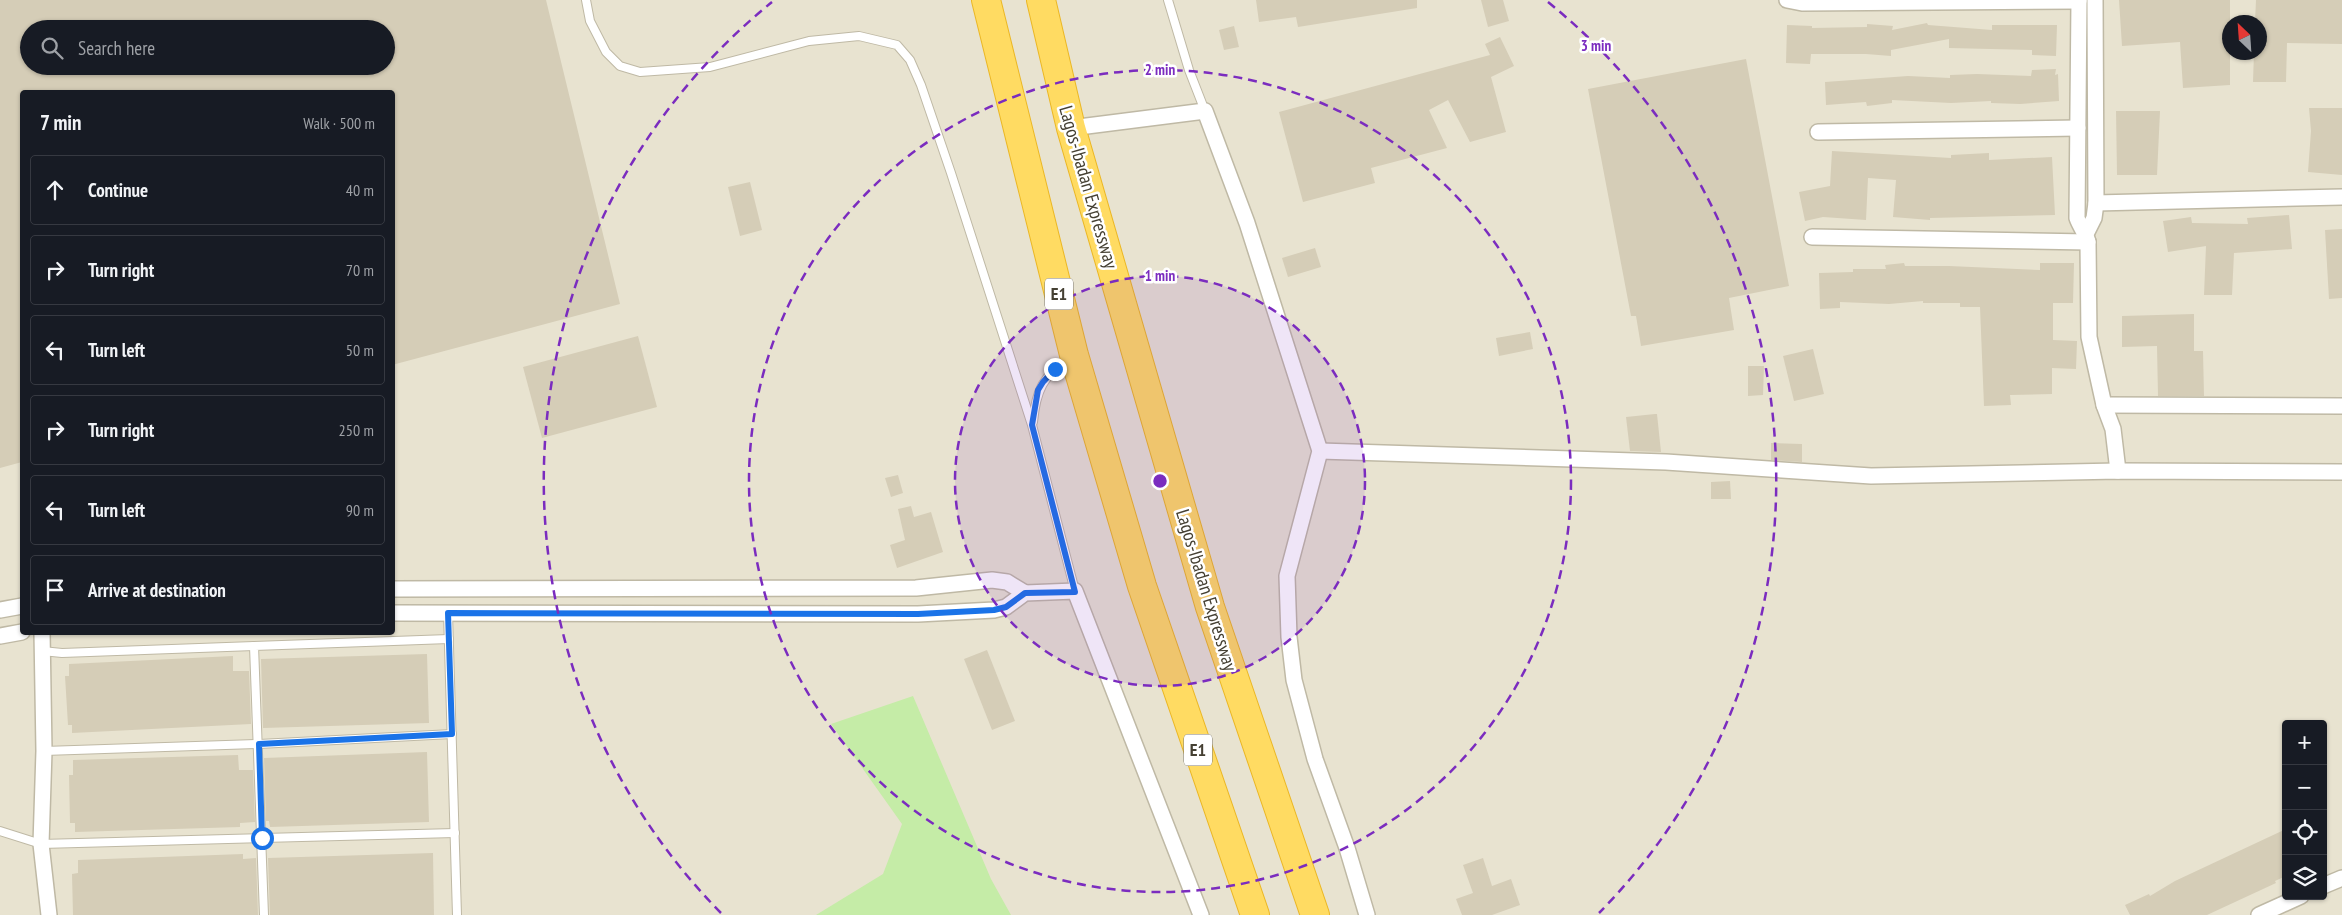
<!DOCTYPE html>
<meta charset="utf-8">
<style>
:root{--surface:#171b24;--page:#20242c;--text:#f1f3f6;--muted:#9ea1a6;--line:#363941}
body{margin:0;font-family:"PT Sans Narrow",sans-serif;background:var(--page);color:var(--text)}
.controls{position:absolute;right:15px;bottom:15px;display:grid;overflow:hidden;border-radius:5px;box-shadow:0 1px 4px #0004}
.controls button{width:45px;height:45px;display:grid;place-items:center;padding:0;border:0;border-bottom:1px solid var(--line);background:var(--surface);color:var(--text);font:25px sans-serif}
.compass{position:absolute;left:2222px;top:15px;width:45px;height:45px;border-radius:50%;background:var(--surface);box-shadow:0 1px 4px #0004;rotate:335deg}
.stop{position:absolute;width:15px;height:15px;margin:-11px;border:4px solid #1a73e8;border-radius:50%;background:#fff}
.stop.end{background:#1a73e8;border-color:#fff;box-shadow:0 1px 5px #0008}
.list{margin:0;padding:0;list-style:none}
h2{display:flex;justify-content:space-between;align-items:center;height:65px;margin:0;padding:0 20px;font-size:21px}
h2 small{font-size:16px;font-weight:400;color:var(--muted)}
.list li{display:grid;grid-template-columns:32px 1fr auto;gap:15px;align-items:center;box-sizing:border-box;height:70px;margin:0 10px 10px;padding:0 10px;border:1px solid var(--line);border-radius:5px}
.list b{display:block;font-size:19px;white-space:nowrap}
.list em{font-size:16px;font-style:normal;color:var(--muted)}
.icon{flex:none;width:28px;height:28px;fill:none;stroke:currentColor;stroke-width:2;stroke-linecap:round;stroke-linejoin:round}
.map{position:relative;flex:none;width:2342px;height:915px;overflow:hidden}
.search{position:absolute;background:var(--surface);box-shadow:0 1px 4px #0004;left:20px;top:20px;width:375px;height:55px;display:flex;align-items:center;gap:12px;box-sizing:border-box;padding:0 18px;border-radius:28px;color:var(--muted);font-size:19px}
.panel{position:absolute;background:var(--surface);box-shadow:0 1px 4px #0004;left:20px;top:90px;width:375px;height:545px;border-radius:5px}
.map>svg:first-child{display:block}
.residential{fill:#e8e3d0;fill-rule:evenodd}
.green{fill:#c5eca7}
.building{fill:#d5cdb7;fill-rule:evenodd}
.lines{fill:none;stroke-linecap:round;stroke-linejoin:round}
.service-casing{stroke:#bfb9a5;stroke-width:10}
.minor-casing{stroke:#bfb9a5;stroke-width:18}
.motorway-casing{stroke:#ebb725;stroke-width:30}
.service{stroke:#fff;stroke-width:8}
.minor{stroke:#fff;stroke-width:15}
.motorway{stroke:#ffdb62;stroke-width:28}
.route{stroke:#1a73e8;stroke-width:6}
.ring{fill:none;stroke:#7b2cbf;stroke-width:2.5;stroke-dasharray:9 6}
.labels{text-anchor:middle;stroke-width:5;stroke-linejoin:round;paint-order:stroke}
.shield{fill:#fff;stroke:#7d7970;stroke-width:1}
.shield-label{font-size:18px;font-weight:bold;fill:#454033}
.street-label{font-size:19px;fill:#454033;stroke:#fff}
.centre{fill:#7b2cbf;stroke:#fff;stroke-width:2.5}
.ring-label{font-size:15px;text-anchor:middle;font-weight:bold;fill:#7b2cbf;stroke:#fff;stroke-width:5;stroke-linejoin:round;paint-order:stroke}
</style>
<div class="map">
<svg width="2342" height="915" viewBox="0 0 2342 915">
<rect width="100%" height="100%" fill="#f3f0e3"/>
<path class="residential" d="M0,0H2342V915H0ZM2230,22H2260V52H2230ZM29,29H386V66H29ZM22,92H392V632H22ZM2286,724H2323V896H2286Z"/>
<polygon class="green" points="913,696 991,879 1011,915 816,915 883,874 902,824 831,724"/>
<g class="building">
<path d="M0,0H546L620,304L392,365V92H22V462L0,468ZM29,29H386V66H29Z"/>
<polygon points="1256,0 1417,0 1417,8 1298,27 1296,17 1259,22"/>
<polygon points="1481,0 1503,0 1509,21 1488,27"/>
<polygon points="2119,0 2230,0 2230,85 2183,88 2180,42 2122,46"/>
<polygon points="2256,0 2342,0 2342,44 2287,43 2286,82 2253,82 2254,52 2260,52 2260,22 2255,22"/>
<polygon points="1927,23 1928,25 1992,30 1992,25 2057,25 2056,56 2032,55 2032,50 1949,48 1949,39 1891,50 1891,56 1866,54 1811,54 1810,64 1786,63 1787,25 1812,26 1812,28 1867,27 1867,24 1893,26 1892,30"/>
<polygon points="1234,26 1239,47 1224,50 1219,30"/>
<polygon points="1500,37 1514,66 1491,77 1506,132 1470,142 1448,100 1429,110 1447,148 1371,168 1375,183 1303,202 1279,112 1490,55 1485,44"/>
<polygon points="1746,59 1789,286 1729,298 1734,330 1641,346 1636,316 1631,316 1588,89"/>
<polygon points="2056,69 2055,75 2058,74 2059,101 2020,104 1991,103 1991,101 1951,103 1892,100 1892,103 1867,106 1866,102 1826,105 1825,82 1908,76 1950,78 1950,75 1977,74 2031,76 2032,70"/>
<polygon points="2309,108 2342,108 2342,175 2308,172 2311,131"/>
<polygon points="2116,111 2160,111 2157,175 2117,175"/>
<polygon points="1832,151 1951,158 1951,155 1989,153 1989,160 2052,157 2055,215 1930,218 1930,220 1893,217 1896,180 1868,178 1866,220 1823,217 1805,221 1799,192 1830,186"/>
<polygon points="750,182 762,230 740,236 728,187"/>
<polygon points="2289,215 2292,249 2234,253 2232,295 2204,295 2206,246 2168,252 2163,221 2191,217 2192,223 2248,224 2247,218"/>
<polygon points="2342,229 2342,298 2329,299 2325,230"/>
<polygon points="1315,248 1321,267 1288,277 1282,258"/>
<polygon points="1904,263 1905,266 1949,266 2040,270 2040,263 2074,263 2073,303 2053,303 2053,340 2077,341 2076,369 2052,368 2052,394 2010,395 2011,405 1984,406 1980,307 1960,307 1960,303 1923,303 1923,301 1889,304 1840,302 1840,308 1820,309 1819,273 1853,272 1853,269 1886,269 1885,265"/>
<polygon points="2194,314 2194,351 2203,351 2204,396 2158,396 2157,346 2122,347 2122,316"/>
<polygon points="1530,332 1533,349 1499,356 1496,338"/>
<polygon points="638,336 657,407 542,438 523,367"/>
<polygon points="1813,349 1824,394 1794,401 1783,356"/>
<polygon points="1748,366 1764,366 1763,395 1748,396"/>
<polygon points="1655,414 1657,414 1661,452 1630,451 1626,417"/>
<polygon points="1771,443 1802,444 1802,462 1771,460"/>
<polygon points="898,475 903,493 891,497 885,478"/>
<polygon points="1730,481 1731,499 1711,499 1711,482"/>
<polygon points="911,506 914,517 931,512 943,552 897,568 890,545 905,540 898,509"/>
<polygon points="987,650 1015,721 992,730 964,659"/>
<polygon points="427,654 429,723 263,728 261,659"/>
<polygon points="233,656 233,671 249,671 251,724 72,733 72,725 68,725 65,676 69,676 69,664"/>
<polygon points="427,752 429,822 270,827 269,821 266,821 264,758"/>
<polygon points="238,755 239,770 253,770 255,822 240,823 240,827 75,832 75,823 70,823 69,775 73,775 73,760"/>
<polygon points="2286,829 2286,876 2275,881 2276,883 2207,915 2130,915 2125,905 2149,894 2150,896 2175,881"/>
<polygon points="433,853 434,915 270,915 268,858"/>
<polygon points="243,854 243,859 256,858 258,915 73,915 72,874 78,873 78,860"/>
<polygon points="1483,858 1492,886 1511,879 1520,905 1492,915 1462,915 1456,899 1473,893 1463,865"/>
</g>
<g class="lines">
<g class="service-casing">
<g id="service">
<polyline points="586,0 590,21 606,52 620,66 640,72 710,67 809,41 859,36 897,45 910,60 921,85 951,173 1032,425 1075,591"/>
<polyline points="1168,0 1189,70 1205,111"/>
<path d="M1033,422C1036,390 1043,376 1070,357"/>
<polyline points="448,613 457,915"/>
<polyline points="42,651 62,653 254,646"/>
<polyline points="44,751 259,744 452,734"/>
<polyline points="0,831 41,844 455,833"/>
<polyline points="264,915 254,646 449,639"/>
</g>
</g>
<g class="minor-casing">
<g id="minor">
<polyline points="1787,0 1802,3 2079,1"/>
<path d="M2079,0L2077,218C2080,227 2086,233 2088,242L2089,337L2104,405L2113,429L2118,471"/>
<polyline points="1071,128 1205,111 1247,223 1320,451 1287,576 1289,637 1294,680 1315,759 1347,848 1367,915"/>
<polyline points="1818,132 2078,128"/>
<polyline points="2096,203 2342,197"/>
<polyline points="2086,234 2094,218 2096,203 2095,0"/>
<polyline points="1812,237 2088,242"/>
<polyline points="2104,405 2342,406"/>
<polyline points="1320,451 1666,462 1871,476 2118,471 2342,472"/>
<polyline points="392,589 916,588 992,580 1007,582 1025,593"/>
<polyline points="0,610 22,606"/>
<polyline points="392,613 918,614 994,610 1006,607 1025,593 1075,591 1201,915"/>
<polyline points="42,632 44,751 41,844 49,915"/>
<polyline points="0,636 22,632"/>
<polyline points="2323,886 2342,878"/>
<polyline points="2259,915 2301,896"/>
</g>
</g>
<g class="motorway-casing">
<g id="motorway">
<polyline points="986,0 1074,355 1142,586 1255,915"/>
<polyline points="1041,0 1071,128 1210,607 1315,915"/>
</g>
</g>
<use href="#service" class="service"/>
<use href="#minor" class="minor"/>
<use href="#motorway" class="motorway"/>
</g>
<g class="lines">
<polyline class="route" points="262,838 259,744 452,734 448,613 918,614 994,610 1006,607 1025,593 1075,592 1032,425 1038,390 1043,382 1055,369"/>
</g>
<circle cx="1160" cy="481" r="205" fill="#7b2cbf" fill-opacity=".12"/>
<g class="ring">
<circle cx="1160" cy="481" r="205"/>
<circle cx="1160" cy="481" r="411"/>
<path d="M721 913A616 616 0 0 1 772 2M1548 2A616 616 0 0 1 1599 913"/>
</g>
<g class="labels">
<g class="shield">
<rect x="1045" y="278.5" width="28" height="31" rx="4"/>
<rect x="1184" y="734.5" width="28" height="31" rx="4"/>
</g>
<g class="shield-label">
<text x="1059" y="300">E1</text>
<text x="1198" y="756">E1</text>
</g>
<g class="street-label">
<text transform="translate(1089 187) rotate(74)" y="7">Lagos-Ibadan Expressway</text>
<text transform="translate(1207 590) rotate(73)" y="7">Lagos-Ibadan Expressway</text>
</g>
</g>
<circle cx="1160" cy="481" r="8" class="centre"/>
<g class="ring-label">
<text x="1596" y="51">3 min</text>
<text x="1160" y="75">2 min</text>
<text x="1160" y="281">1 min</text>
</g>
</svg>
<div class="controls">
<button>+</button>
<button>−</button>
<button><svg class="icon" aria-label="locate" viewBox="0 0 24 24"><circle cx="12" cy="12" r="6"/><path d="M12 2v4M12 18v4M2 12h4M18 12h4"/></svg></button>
<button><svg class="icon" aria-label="layers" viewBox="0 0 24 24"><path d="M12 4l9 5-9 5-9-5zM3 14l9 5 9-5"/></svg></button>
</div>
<svg class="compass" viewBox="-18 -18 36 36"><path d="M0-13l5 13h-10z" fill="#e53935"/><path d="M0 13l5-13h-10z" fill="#9ea1a6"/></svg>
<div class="stop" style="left:262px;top:838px"></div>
<div class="stop end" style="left:1055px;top:369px"></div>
<div class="search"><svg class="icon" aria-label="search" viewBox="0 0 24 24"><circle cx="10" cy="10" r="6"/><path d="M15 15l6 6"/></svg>Search here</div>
<section class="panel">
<h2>7 min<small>Walk · 500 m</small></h2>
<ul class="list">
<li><svg class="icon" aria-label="ahead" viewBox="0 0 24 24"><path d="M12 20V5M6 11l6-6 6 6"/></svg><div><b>Continue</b></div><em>40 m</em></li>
<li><svg class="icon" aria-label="right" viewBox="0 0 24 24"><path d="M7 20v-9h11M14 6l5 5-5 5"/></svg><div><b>Turn right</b></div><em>70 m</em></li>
<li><svg class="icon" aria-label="left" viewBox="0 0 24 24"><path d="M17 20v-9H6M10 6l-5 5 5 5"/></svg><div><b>Turn left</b></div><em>50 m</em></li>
<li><svg class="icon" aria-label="right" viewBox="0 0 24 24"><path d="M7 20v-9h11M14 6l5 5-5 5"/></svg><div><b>Turn right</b></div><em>250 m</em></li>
<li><svg class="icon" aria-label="left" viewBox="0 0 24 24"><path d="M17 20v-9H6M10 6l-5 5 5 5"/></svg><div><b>Turn left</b></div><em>90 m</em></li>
<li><svg class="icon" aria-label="arrive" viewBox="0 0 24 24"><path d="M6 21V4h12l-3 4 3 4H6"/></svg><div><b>Arrive at destination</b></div></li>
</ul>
</section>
</div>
